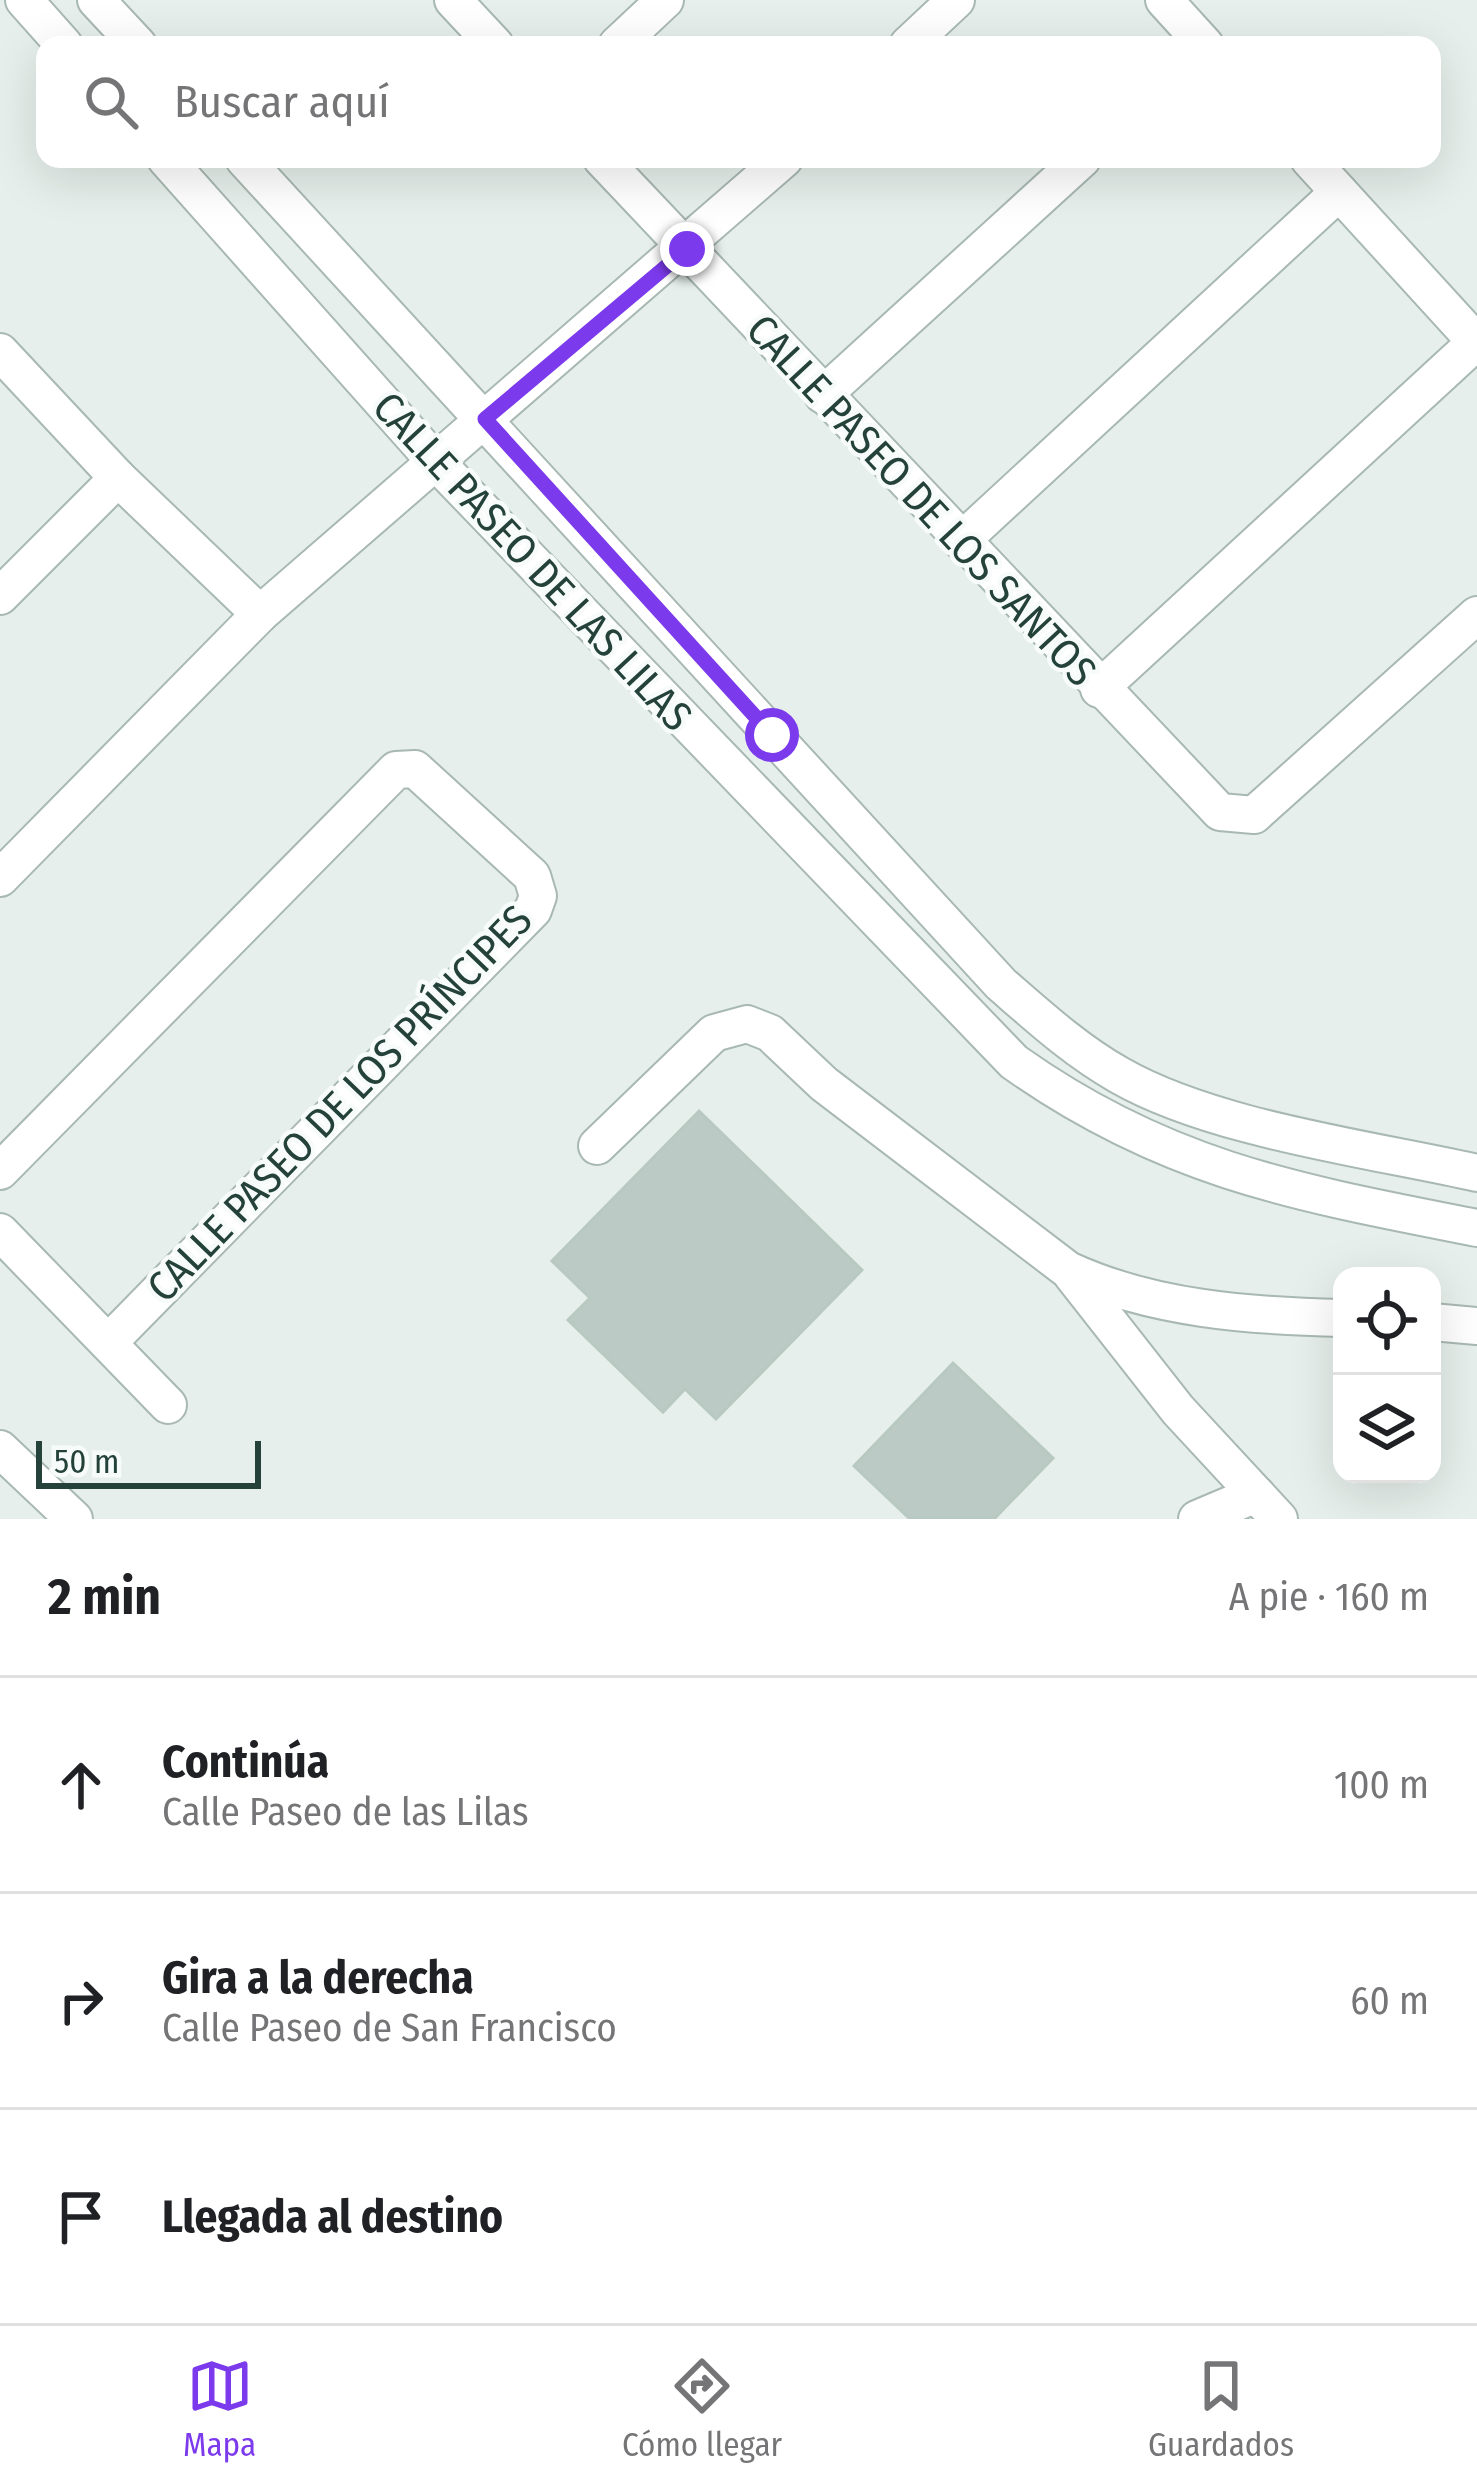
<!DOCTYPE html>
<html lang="es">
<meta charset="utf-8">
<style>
:root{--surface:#fff;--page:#f6f6f6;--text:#202124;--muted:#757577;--line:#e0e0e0;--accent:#7c3aed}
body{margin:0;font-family:"Fira Sans Condensed",sans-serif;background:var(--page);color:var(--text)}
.controls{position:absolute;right:36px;bottom:36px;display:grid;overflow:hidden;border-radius:24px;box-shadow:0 12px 48px #0002}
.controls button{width:108px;height:108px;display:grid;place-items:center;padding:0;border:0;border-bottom:3px solid var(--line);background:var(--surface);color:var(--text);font:60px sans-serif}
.scale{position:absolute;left:36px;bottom:30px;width:225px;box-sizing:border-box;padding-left:12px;border:6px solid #24423a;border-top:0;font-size:33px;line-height:42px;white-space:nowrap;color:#24423a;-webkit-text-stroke:9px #f7fbf9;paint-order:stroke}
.stop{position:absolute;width:36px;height:36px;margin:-27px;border:9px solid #7c3aed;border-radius:50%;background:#fff}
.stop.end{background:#7c3aed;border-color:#fff;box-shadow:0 3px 12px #0008}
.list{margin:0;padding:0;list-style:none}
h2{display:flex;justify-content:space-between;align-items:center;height:156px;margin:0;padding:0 48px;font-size:51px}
h2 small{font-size:39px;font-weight:400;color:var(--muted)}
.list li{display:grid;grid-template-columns:78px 1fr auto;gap:36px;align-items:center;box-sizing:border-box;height:216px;padding:0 48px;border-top:3px solid var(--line)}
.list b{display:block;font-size:45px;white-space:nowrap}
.list p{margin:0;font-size:39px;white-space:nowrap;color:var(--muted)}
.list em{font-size:39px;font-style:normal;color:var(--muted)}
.icon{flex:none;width:66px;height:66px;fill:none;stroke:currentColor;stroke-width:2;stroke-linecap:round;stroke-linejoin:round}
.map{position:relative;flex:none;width:1477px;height:1519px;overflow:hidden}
.search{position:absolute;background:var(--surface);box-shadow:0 12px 48px #0002;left:36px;right:36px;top:36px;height:132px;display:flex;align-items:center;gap:30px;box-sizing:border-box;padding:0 42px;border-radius:24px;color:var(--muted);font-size:45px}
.sheet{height:804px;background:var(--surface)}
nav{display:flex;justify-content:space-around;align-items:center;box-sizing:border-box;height:168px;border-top:3px solid var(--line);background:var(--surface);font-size:33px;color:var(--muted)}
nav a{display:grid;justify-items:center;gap:6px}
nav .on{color:var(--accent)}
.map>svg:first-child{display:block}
.building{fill:#bbcac4;stroke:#b8c9c2;stroke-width:3}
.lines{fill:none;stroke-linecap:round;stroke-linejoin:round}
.minor-casing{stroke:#a8b8b2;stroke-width:40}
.minor{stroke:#fff;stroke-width:36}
.route{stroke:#7c3aed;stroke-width:15}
.labels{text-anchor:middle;stroke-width:9;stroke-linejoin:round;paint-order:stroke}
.street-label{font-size:42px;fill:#24423a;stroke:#f7fbf9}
</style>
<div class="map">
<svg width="1477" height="1519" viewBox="0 0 1477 1519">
<rect width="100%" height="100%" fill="#e6efeb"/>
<g class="building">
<polygon points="699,1111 862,1270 716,1419 685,1389 663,1412 568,1320 590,1298 552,1261"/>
<polygon points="953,1363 1053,1458 994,1519 910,1519 854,1466"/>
</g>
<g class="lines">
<g class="minor-casing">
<g id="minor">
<polyline points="24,0 64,45"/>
<polyline points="96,0 138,45"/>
<polyline points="453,0 495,45"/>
<polyline points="1164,0 1205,45"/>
<polyline points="617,45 665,0"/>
<polyline points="908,45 956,0"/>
<path d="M166,159L434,460L1014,1062C1166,1170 1299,1193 1477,1228"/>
<path d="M244,159L1001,984C1039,1017 1075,1050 1119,1075C1213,1129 1370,1149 1477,1173"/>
<polyline points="602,159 1220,812 1254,815 1477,615"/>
<polyline points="1309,159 1477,343"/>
<polyline points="0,352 118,478 260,614"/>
<polyline points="823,395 1082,159"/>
<polyline points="961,541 1339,192"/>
<polyline points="0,596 118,478"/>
<polyline points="1099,689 1476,342"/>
<polyline points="0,878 260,614 784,159"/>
<path d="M597,1146L714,1033L747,1024L770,1033L824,1084L1068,1270C1152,1309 1250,1316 1342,1318"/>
<polyline points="0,1171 396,770 415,769 532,876 538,896 533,910 109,1342"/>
<polyline points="0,1232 168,1405"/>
<polyline points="1072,1275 1178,1410 1279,1519"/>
<polyline points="1432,1322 1477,1326"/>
<polyline points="0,1449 74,1519"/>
<polyline points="1197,1519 1256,1494"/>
</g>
</g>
<use href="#minor" class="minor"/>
</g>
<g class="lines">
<polyline class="route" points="687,249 485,419 772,735"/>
</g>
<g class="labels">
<g class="street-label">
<text transform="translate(922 500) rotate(47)" y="15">CALLE PASEO DE LOS SANTOS</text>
<text transform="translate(533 561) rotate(47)" y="15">CALLE PASEO DE LAS LILAS</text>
<text transform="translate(339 1103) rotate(-46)" y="15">CALLE PASEO DE LOS PRÍNCIPES</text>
</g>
</g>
</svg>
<div class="controls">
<button><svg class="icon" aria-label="locate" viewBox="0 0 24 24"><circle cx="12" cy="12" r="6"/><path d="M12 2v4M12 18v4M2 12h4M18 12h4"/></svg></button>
<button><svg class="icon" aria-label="layers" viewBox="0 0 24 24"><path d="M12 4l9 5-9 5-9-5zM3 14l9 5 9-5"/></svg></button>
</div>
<div class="scale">50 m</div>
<div class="stop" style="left:772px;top:735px"></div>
<div class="stop end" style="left:687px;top:249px"></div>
<div class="search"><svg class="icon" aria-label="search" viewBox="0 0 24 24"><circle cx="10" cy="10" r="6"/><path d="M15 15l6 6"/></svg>Buscar aquí</div>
</div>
<section class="sheet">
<h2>2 min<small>A pie · 160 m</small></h2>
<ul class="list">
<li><svg class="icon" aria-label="ahead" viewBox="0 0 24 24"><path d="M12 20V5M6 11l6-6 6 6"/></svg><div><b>Continúa</b><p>Calle Paseo de las Lilas</p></div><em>100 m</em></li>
<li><svg class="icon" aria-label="right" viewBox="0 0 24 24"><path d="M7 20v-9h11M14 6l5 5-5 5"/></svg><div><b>Gira a la derecha</b><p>Calle Paseo de San Francisco</p></div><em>60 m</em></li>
<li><svg class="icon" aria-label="arrive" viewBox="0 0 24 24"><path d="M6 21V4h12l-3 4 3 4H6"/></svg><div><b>Llegada al destino</b></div></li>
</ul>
</section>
<nav>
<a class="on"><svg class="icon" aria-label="map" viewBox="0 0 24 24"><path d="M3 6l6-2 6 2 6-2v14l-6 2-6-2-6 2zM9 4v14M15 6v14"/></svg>Mapa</a>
<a><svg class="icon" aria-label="directions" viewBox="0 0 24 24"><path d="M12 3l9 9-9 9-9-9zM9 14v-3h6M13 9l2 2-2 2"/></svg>Cómo llegar</a>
<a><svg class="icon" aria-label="saved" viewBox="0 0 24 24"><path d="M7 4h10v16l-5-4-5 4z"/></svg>Guardados</a>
</nav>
